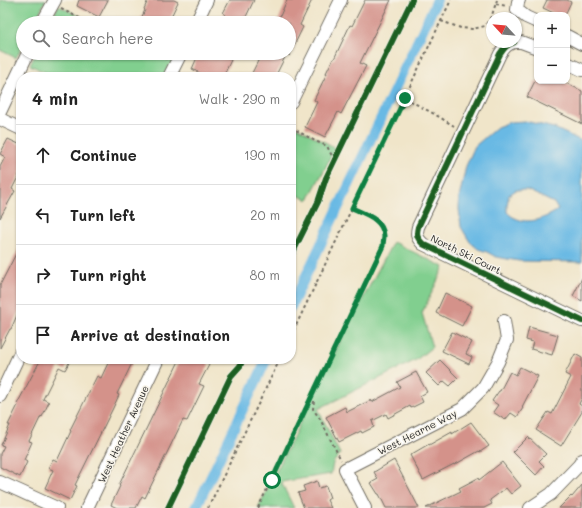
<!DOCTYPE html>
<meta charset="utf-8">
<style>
:root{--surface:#fff;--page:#f2f2f2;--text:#222;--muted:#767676;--line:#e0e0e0}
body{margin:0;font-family:Mali,sans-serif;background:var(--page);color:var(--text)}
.controls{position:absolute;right:12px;top:12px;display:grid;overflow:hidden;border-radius:8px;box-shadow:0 1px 3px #0004}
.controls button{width:36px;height:36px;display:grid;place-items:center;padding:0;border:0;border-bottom:1px solid var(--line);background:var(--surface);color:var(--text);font:20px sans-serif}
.compass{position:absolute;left:486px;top:12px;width:36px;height:36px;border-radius:50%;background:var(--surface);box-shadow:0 1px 3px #0004;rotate:296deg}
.stop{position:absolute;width:12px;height:12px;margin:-9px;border:3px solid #0b8043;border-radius:50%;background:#fff}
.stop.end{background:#0b8043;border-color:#fff;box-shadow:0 1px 4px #0008}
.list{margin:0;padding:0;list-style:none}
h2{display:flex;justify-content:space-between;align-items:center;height:52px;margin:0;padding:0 16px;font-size:17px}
h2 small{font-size:13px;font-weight:400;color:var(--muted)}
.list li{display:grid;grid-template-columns:26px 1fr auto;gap:12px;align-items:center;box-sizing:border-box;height:60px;padding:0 16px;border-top:1px solid var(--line)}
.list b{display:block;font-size:15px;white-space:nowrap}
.list em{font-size:13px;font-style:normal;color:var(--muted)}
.icon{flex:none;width:22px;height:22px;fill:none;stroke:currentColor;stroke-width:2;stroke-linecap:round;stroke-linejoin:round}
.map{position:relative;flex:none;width:582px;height:508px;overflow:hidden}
.search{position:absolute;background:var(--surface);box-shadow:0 1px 3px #0004;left:16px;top:16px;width:280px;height:44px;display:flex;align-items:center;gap:10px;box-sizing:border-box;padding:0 14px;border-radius:22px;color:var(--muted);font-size:15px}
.panel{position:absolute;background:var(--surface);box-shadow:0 1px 3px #0004;left:16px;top:72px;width:280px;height:292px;border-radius:16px}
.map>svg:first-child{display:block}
.green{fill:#81cf8f;stroke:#567d5d}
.water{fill:#69b9e4;stroke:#4a7288;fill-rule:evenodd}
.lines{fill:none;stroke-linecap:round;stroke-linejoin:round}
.canal{stroke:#69b9e4;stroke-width:10}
.building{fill:#d4928a}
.minor-casing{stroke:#706c62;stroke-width:14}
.path{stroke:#706c62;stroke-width:2;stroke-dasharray:3 3;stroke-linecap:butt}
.minor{stroke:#fff;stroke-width:12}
.cycleway-casing{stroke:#f7f3e8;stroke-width:8}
.cycleway{stroke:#1b5e20;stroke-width:6}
.route{stroke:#0b8043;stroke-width:5}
.labels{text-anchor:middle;stroke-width:3;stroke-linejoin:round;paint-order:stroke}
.street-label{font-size:10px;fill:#2b2b2b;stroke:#f7f3e8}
</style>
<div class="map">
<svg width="582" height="508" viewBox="0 0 582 508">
<rect width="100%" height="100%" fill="#f7f3e8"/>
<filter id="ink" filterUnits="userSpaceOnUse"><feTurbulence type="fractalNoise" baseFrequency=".025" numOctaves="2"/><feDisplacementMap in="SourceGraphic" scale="8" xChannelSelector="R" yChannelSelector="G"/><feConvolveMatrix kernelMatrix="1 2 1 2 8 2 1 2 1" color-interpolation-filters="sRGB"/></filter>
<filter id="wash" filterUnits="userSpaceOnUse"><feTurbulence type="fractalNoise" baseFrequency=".012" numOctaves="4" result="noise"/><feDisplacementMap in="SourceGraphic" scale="16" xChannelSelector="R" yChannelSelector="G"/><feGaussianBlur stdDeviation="0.9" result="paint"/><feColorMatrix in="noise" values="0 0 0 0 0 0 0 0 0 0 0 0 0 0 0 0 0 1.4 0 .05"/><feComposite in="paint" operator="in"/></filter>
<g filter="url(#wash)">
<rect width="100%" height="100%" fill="#f0e5c9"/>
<g class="green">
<polygon points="0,0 46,0 34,23 23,23 23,45 16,58 0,50"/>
<polygon points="58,6 59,6 94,23 50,23"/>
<polygon points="36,53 160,53 177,61 175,77 55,77 30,65"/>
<polygon points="291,124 336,148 308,200 291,192"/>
<polygon points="393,242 444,267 422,313 432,347 416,360 318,409 340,454 333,463 331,474 281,482 294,508 258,508 345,332"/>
</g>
<path class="water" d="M525,121L554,128L582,141V262L519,261L496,257L487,252L478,249L470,242L461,227L459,209V198L466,166L475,146L497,127L510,122ZM516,190H527L554,203L558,210C546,218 529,225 515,218C512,217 509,214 507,212V205L509,195Z"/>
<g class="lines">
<g class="canal">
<polyline points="291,307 437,0"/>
<polyline points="196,508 267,359"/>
</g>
</g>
<g id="blocks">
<g class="building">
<polygon points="79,0 108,0 99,17 77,6"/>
<polygon points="148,0 174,0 178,2 168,23 139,23 145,10 144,9"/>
<polygon points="230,0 254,0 243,23 221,23 225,14 223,13"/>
<polygon points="287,0 312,0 300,25 303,27 289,56 289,23 277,23"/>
<polygon points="365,0 391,0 360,63 366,66 341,114 338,112 325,137 305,127 317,102 314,100 327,73 326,73 333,59 334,59 350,25 352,26"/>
<polygon points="547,0 567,0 571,2 565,15 558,15 543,8"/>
<polygon points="199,53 216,53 231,60 223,77 208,77 192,69"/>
<polygon points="262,53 287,53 275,77 250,77"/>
<polygon points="535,81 562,81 582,91 582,124 527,97"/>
<polygon points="8,139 21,145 21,171 12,189 15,191 0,218 0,167 5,157 0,154"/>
<polygon points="21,244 21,306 11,329 10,329 0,348 0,285"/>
<polygon points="582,278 582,301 573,296"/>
<polygon points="445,293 472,306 462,326 436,313"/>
<polygon points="529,327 558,335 552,355 531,349 533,342 526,340"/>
<polygon points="452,332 472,342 466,354 472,357 469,364 442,351"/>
<polygon points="575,354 582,358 582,398 579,404 582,406 582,412 561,446 536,430 548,412 552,414 571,377 565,374"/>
<polygon points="41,359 71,359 65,370 59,367 43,399 49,402 42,417 41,416 29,441 32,442 24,460 27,462 20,477 0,467 0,454 4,446 1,445 10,425 8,425 18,405 17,404"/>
<polygon points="110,359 134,359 117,394 119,395 113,408 75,485 77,486 70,500 45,488 53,470 48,468 53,459 57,461 71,431 70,430 97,376 101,378"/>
<polygon points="180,359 210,359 208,364 209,365 199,384 204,386 187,421 183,420 145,498 142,496 136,508 117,508 111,505 120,486 119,485"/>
<polygon points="440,360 458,378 450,386 444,381 439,386 426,373"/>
<polygon points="520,367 538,376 522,407 523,408 517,417 511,413 505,420 493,412 498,405 492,401 499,391 500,391 510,372 516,375"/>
<polygon points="416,372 427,392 420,396 423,402 411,408 410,406 388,418 386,414 372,421 374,427 362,433 361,431 339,442 326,417 345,407 347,412 371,400 372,402 400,387 397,382"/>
<polygon points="471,422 489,446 480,452 479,451 454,465 454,464 423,480 410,455 429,444 429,445 452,432 452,434"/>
<polygon points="528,437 546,454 539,461 544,466 536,475 513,452"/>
<polygon points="394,460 404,479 419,508 386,508 379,494 378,494 371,483 378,479 374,472"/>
<polygon points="502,462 521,486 511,494 506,488 490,500 492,504 484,508 426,508 461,491 459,488 478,478 479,480"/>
<polygon points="317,481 319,488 326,486 330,498 327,500 331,508 304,508 298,493 305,491 303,486"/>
<polygon points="582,485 582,508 559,508 571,496 572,497"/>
</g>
</g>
</g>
<g filter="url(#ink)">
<use href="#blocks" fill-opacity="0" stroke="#706c62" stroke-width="1"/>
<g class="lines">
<g class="minor-casing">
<g id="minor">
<polyline points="519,0 518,2 517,10 526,17 537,22"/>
<polyline points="42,23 55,0"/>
<polyline points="196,23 207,0"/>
<polyline points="567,36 582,44"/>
<path d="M514,42C507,44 504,48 500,54L418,227C416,235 417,238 423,244L582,321"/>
<polyline points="516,42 521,42 537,48"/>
<polyline points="567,63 582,70"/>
<polyline points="175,77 170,75 181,53"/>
<polyline points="291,102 341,0"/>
<polyline points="0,112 28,53"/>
<polyline points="0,119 21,129"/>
<polyline points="0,396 21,351"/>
<polyline points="0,482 57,508"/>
<polyline points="87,508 158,359"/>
<polyline points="365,508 345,469 462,409 483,388 498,362 507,340 504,321"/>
<polyline points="530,508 551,494 579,465 582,460"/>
</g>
</g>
<g class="path">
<polyline points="496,4 507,6"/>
<polyline points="61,9 90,23"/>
<polyline points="441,21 461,28 473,29 485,26 492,15 497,0"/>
<polyline points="154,53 167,59"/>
<polyline points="405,98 436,115 454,126"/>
<polyline points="291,127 315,141 327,146 332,156 336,159"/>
<polyline points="291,256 318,202 326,178 412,0"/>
<polyline points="291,336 451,0"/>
<polyline points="314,401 313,409 320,419 341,460"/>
<polyline points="168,508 231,376 240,366 243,359"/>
<polyline points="208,508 280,359"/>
<path d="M258,508L383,246C383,243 384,239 384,236C383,220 365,214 352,208"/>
</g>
<use href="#minor" class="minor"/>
<g class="cycleway-casing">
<g id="cycleway">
<path d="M514,42C507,44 504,48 500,54L418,227C416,235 417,238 423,244L582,321"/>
<polyline points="291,256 318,202 326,178 412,0"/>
<polyline points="168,508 231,376 240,366 243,359"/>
</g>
</g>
<use href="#cycleway" class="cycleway"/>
</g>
</g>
<g class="lines" filter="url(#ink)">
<path class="route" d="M272,480L383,246C383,243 384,239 384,236C383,219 365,214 352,208L405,98"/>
</g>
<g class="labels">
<g class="street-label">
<text transform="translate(466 254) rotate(26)" y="4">North Ski Court</text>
<text transform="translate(417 432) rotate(-27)" y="4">West Hearne Way</text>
<text transform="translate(123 434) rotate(-65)" y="4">West Heather Avenue</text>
</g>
</g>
</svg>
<div class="controls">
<button>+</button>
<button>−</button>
</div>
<svg class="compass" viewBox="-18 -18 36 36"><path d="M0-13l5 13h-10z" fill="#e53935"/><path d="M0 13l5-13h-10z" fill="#767676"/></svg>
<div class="stop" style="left:272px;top:480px"></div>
<div class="stop end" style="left:405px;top:98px"></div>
<div class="search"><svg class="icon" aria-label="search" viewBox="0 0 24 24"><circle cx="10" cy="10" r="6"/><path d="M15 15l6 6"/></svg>Search here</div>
<section class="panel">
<h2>4 min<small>Walk · 290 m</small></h2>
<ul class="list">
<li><svg class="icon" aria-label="ahead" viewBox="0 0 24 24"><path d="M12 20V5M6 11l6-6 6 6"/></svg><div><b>Continue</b></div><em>190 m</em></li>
<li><svg class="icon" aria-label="left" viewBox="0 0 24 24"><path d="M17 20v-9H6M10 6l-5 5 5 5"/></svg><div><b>Turn left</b></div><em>20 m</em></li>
<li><svg class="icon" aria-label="right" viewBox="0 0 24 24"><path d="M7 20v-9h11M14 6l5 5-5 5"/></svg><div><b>Turn right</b></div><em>80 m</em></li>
<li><svg class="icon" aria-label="arrive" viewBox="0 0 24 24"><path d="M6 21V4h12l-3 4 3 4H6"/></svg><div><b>Arrive at destination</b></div></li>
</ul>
</section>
</div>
